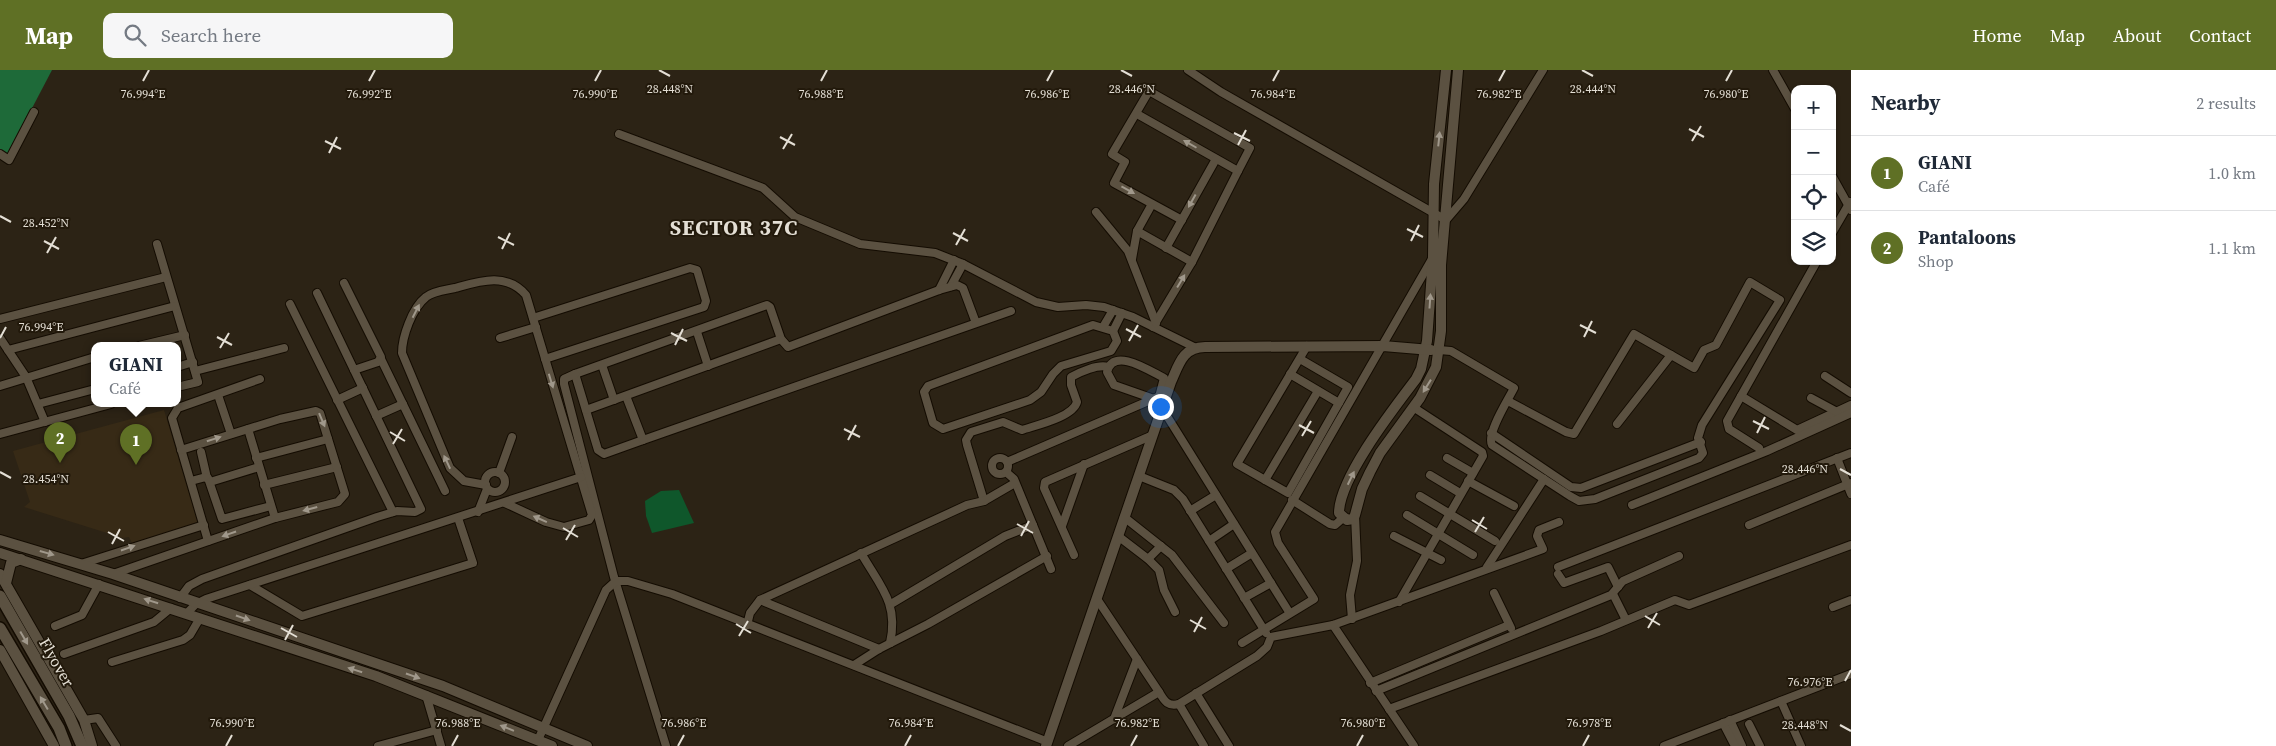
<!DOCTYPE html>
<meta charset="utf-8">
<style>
:root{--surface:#fff;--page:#f6f6f7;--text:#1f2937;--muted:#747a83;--line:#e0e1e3;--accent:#5f7025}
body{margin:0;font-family:"Source Serif 4",serif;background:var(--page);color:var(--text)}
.controls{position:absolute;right:15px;top:15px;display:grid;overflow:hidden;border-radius:10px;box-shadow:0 1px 4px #0004}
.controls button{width:45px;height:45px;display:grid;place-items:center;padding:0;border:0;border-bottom:1px solid var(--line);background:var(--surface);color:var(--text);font:25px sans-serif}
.you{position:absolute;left:1160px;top:336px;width:18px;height:18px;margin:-12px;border:4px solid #fff;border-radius:50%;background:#1a73e8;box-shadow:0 0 0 8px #1a73e833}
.badge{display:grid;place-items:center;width:32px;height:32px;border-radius:50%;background:var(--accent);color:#fff;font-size:16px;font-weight:700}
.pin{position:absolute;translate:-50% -41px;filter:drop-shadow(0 1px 2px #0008)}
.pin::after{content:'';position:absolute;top:26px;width:18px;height:15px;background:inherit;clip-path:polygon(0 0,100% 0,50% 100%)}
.popup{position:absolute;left:91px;top:272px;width:90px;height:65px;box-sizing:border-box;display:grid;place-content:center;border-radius:10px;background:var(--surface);filter:drop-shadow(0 1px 4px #0005);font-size:16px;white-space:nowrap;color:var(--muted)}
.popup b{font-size:19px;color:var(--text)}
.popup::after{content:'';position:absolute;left:50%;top:100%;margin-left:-10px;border:10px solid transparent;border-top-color:var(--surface)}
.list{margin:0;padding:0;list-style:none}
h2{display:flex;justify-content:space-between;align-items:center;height:65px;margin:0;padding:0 20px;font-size:21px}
h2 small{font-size:16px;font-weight:400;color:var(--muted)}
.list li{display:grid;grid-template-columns:32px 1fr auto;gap:15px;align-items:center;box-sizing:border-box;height:75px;padding:0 20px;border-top:1px solid var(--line)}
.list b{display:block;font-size:19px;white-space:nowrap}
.list p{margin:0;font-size:16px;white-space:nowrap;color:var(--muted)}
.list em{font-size:16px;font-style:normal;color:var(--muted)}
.icon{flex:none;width:28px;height:28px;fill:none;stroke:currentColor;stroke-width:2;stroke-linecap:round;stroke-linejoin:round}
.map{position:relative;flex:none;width:1851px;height:676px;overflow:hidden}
header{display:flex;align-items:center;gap:30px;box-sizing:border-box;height:70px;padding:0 25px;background:var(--accent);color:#fff}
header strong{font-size:24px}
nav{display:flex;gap:28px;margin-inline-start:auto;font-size:18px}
.search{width:350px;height:45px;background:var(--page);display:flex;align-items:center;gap:12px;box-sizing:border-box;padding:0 18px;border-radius:10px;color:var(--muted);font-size:19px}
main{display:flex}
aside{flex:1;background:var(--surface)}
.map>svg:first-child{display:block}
.built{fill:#372a16}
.green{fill:#0f572b}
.forest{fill:#1e6a39}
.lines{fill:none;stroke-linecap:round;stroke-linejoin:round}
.minor-casing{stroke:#140c02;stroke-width:10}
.tertiary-casing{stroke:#140c02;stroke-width:12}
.secondary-casing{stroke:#140c02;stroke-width:14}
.minor{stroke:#5b5141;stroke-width:8}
.tertiary{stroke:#5b5141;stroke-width:10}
.secondary{stroke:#5b5141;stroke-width:11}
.oneway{fill:#a0988b}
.ticks{fill:none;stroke:#e4dfd5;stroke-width:2}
.labels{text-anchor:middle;stroke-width:4;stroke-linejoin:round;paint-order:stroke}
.street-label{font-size:16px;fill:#e4dfd5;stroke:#22190b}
.district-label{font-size:21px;font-weight:bold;letter-spacing:1px;fill:#e4dfd5;stroke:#22190b}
.ticks-label{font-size:12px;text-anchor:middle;fill:#e4dfd5;stroke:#22190b;stroke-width:4;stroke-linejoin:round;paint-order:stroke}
</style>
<header>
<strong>Map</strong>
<div class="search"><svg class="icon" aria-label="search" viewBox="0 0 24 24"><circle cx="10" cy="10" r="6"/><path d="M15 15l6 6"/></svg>Search here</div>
<nav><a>Home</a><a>Map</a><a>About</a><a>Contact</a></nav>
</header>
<main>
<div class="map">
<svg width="1851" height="676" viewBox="0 0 1851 676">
<rect width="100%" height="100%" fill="#2c2315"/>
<polygon class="built" points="164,340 198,454 132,473 129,467 123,468 24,437 30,432 13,381"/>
<polygon class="green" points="679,420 694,453 652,463 646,446 645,431 661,421"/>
<polygon class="forest" points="0,0 52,0 8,84 0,80"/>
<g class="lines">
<g class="minor-casing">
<g id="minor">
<polyline points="1188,0 1221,22 1446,150 1464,129 1543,0"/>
<polyline points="1773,0 1795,39"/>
<polyline points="1137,44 1238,101 1192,192 1153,257"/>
<polyline points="619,64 763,118 795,147 860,174 935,183 963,194 1036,232 1058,237 1086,235 1104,237 1133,247 1194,277"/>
<polyline points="0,84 9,90 34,42"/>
<polyline points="1832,106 1851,140"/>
<polyline points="1096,142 1128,181 1156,253"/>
<polyline points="1182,150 1114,113 1125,92 1112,84 1149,21 1250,78 1238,101"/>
<polyline points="1137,161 1192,192"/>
<polyline points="1832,163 1850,132"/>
<polyline points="157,174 198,312 177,317"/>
<polyline points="1166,178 1216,89"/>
<polyline points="1132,189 1137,161 1152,134"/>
<polyline points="344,213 381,287 378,292 354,300"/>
<polyline points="951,216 963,194"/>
<polyline points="939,220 954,190"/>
<polyline points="290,234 393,442"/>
<polyline points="533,248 690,198 697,200 706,231 704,237 545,289"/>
<polyline points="0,249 166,207"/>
<polyline points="976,253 963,218 957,215 939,220 788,277 781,269 770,237 767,235 575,304 598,380 604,384 643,370 1011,241"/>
<polygon points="1093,255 1113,261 1117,271 1111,281 1061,296 1053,304 1041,322 1030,330 943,359 933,353 924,322 928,316"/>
<polyline points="1103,257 1113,240"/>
<polyline points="1113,261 1122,243"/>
<polyline points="697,262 708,296"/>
<polyline points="0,268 26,307 45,352"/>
<polyline points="500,268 536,257"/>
<polyline points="139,276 185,265"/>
<polyline points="8,280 175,236"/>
<path d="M1439,280L1451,281L1514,318C1508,330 1486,364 1492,375L1570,426L1579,431L1595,429L1699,388L1703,383L1698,368L1702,355L1780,230L1750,212L1716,275L1704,280L1694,298L1634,264L1574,364L1566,362L1508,331"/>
<polyline points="381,289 445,421"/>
<polyline points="1300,289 1348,317 1288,423 1237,394 1307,276"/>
<polyline points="602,295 614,330"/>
<polyline points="177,297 193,292"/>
<polyline points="195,301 284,278"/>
<polyline points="575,304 564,309 564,314 614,507 666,676"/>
<polyline points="1290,304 1339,333"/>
<polyline points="1825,306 1851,323"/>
<polyline points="0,316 95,287"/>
<polyline points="218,325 231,364"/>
<polyline points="626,326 643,370"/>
<polyline points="1741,326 1797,360 1851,335"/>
<polyline points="1811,328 1837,342"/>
<path d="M1154,329L1114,315L1107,302C1113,276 1150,301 1164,308L1159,327"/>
<polyline points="337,330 363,318"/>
<polyline points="38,334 95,319"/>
<polyline points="1162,338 1289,542"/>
<polyline points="586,340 781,269"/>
<polyline points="376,346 403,334"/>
<polyline points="1617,354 1671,285"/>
<polyline points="248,359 275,448"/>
<polyline points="1491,363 1571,417 1581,418 1701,372"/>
<polyline points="0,364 111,334"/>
<polyline points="1759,378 1729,359 1727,351 1817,191"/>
<polyline points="201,382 207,408"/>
<circle cx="1000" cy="396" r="8"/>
<polyline points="256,388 328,369"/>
<polyline points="1447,388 1473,403"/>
<polyline points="1837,388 1851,424"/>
<polyline points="1007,392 1167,323"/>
<polyline points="1006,402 1014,409 1051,499"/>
<circle cx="495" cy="412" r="10"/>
<polyline points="499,403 512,367"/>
<polyline points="1430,405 1460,423"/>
<polyline points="1139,406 1174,420 1183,429 1266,563"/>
<polyline points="1265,410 1318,321"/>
<polyline points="191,411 206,407 208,408 222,449 271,436"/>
<polyline points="1468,411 1514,436"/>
<polyline points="210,412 259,397"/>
<polyline points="264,415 337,397"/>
<path d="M486,415L464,411L450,398L402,283C402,267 412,238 426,227C433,221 446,220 455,218C480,211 506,202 526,225L592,445L589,450L564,457L546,452L505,433"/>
<polyline points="1420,426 1495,471"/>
<polyline points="1292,430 1330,454 1335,455 1343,448"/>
<path d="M984,431L967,375L966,370L971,362L1003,352L1022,360C1037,355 1073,347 1077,332L1071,315V307C1080,302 1098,294 1108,297"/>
<polyline points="1632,435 1767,381 1851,343"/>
<polyline points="1190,441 1216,425"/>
<polyline points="478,442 487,419"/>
<polyline points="1407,445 1473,485"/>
<polyline points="1124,447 1172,485 1224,553"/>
<polyline points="1749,455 1851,413"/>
<polyline points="1062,456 1084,394"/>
<polyline points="1118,466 1148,489 1159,500 1164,520 1175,542"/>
<polyline points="1394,466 1441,490"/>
<polyline points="208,471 172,348 178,338 260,309"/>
<polyline points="1209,471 1234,454"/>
<path d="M861,483C880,516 899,533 890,573"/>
<polyline points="1074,485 1044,418 1045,412 1153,365"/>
<polyline points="1148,489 1161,476"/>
<polyline points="81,494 204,455"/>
<polyline points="1487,497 1544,409"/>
<polyline points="1558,497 1851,383"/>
<polyline points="1226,499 1252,483"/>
<polyline points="113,504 275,448 338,432 345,424 320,343 316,341 280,349 181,380"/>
<polyline points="1558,504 1564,513 1608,497 1618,517"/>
<polyline points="250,515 302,546 473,493 458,448"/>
<polyline points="1494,523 1511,558"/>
<polyline points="1613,524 1626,550"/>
<polyline points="180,528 189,516 202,509 377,447 397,441 415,442 421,439 317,223"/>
<polyline points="1244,528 1271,513"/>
<polyline points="1097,529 1159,622"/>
<polyline points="760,530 879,579"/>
<polyline points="1399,532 1483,386 1482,382 1413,337"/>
<polyline points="891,534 1005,466 1033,455"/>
<polyline points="1833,537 1851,530"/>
<polyline points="187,543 196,534 206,529 581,407"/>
<polyline points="1352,549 1350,525 1357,491 1355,445"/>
<polyline points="747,555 750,543 760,530 967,435 984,431 1015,413"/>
<polyline points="1333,555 1414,676"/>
<polyline points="55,556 82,545 99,514"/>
<polyline points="1242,573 1314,529 1278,473 1275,462 1432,189"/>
<polyline points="64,584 154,552 171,538"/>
<polyline points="112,592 183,570 190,565 200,548"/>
<polyline points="854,595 879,579 928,554 1047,486"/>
<polyline points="1370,613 1509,555"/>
<polyline points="1376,621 1611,525 1623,511 1679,486"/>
<polyline points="1196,623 1229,676"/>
<polyline points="426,625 441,676"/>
<polyline points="1781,631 1801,676"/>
<polyline points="1179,634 1204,676"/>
<polyline points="1389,639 1601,561 1675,530 1689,535 1851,475"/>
<polyline points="1114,649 1137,589"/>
<polyline points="84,650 98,648 116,676"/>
<polyline points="1730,650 1742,676"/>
<polyline points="1723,653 1735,676"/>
<polyline points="1749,654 1760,676"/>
<polyline points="538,670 606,520 616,511 628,511 672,524 1048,672"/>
<polyline points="378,676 437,660"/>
<path d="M1068,676L1159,622C1164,630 1167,637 1179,634L1257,586L1267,577L1271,567L1333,555L1543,479L1537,466L1539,460L1559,452"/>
<polyline points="1664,676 1851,604"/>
</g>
</g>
<g class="tertiary-casing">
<g id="tertiary">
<path d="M1446,0L1434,114L1433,187L1427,271L1421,299L1416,309C1394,338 1339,408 1339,443L1347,450L1353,449L1355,445L1362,419L1370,402L1380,383L1420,328L1436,297L1441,261V195L1458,0"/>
<polyline points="0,470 113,504 443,616 587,676"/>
<polyline points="0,483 376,606 552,676"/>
<polyline points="0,504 84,650 92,676"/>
<polyline points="6,513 11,493 21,489"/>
<polyline points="0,580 54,676"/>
<path d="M1046,676L1171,312C1179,294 1183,277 1205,277L1383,276L1431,280"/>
</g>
</g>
<g class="secondary-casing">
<g id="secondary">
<polyline points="0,526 69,646 82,676"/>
<polyline points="0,558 59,658 66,676"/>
</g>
</g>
<use href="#minor" class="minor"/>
<use href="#tertiary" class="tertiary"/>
<use href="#secondary" class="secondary"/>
</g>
<defs><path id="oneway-solid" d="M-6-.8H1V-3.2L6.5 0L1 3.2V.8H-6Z" transform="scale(1.25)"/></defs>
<g class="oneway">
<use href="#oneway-solid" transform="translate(1439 69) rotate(-84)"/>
<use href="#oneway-solid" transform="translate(1190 74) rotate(-150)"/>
<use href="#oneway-solid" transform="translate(1128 120) rotate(29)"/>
<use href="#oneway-solid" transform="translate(1192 131) rotate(119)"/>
<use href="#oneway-solid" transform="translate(1181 211) rotate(-59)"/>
<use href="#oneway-solid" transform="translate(1430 231) rotate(-86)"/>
<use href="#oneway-solid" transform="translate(416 241) rotate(-63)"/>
<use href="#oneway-solid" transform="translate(551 311) rotate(73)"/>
<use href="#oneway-solid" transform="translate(1427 316) rotate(122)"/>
<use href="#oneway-solid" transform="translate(322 350) rotate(67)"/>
<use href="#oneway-solid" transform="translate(214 369) rotate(-17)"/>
<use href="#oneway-solid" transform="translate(447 392) rotate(-115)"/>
<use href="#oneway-solid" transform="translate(1351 408) rotate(-64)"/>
<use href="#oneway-solid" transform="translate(310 439) rotate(165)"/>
<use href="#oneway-solid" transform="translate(540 449) rotate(-156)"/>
<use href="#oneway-solid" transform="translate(229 464) rotate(161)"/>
<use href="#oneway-solid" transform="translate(128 478) rotate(-19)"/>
<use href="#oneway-solid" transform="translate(47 483) rotate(16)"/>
<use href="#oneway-solid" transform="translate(151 531) rotate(-162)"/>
<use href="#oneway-solid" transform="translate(243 548) rotate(19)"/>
<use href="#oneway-solid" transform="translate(24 568) rotate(60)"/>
<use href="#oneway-solid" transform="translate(355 600) rotate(-163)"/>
<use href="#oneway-solid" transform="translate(413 606) rotate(19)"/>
<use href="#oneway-solid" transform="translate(44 633) rotate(-121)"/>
<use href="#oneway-solid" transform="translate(507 658) rotate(-158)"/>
</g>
<path class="ticks" d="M659,0L670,6M1121,0L1132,6M1582,0L1593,6M143,11L149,0M369,11L375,0M595,11L601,0M821,11L827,0M1047,11L1053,0M1273,11L1279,0M1499,11L1505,0M1726,11L1732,0M1689,59L1704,67M1234,63L1250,71M780,67L795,75M325,71L341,79M1692,71L1701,56M1238,75L1246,60M783,79L792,64M329,83L337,67M0,146L11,152M1407,159L1423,167M953,163L968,171M498,167L514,175M44,171L59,179M1411,171L1419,155M956,175L965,159M502,179L510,163M47,183L56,167M1580,255L1596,263M1126,259L1141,267M671,263L687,271M217,267L232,275M1584,267L1592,251M0,268L6,257M1129,271L1138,255M675,275L683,259M220,278L229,263M1753,351L1769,359M1299,355L1314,363M844,359L860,367M390,362L405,371M1757,363L1765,347M1302,366L1311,351M848,370L856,355M393,374L402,359M1840,399L1851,405M0,402L11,408M1472,450L1487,459M1017,454L1033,463M563,458L578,467M108,462L124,471M1475,462L1484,447M1021,466L1029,451M566,470L575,455M112,474L120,459M1645,546L1660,555M1190,550L1206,559M736,554L751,563M281,558L297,567M1648,558L1657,543M1194,562L1202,547M739,566L748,551M285,570L293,555M1845,611L1851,600M1840,655L1851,661M226,676L232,665M452,676L458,665M678,676L684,665M905,676L911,665M1131,676L1137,665M1357,676L1363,665M1583,676L1589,665"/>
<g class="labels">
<g class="street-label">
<text transform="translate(57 592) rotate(60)" y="6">Flyover</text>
</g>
<g class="district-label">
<text x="734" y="165">SECTOR 37C</text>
</g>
</g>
<g class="ticks-label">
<text x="1132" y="23">28.446°N</text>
<text x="670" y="23">28.448°N</text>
<text x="1593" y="23">28.444°N</text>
<text x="143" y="28">76.994°E</text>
<text x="369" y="28">76.992°E</text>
<text x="595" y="28">76.990°E</text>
<text x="821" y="28">76.988°E</text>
<text x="1047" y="28">76.986°E</text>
<text x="1273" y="28">76.984°E</text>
<text x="1499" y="28">76.982°E</text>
<text x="1726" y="28">76.980°E</text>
<text x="46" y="157">28.452°N</text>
<text x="41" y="261">76.994°E</text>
<text x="1805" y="403">28.446°N</text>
<text x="46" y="413">28.454°N</text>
<text x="1810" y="616">76.976°E</text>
<text x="232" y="657">76.990°E</text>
<text x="458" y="657">76.988°E</text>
<text x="684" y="657">76.986°E</text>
<text x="911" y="657">76.984°E</text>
<text x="1137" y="657">76.982°E</text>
<text x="1363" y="657">76.980°E</text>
<text x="1589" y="657">76.978°E</text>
<text x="1805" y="659">28.448°N</text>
</g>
</svg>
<div class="controls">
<button>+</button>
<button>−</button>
<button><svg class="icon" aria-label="locate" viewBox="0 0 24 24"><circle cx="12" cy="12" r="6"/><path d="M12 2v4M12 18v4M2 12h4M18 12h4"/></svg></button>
<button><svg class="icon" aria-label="layers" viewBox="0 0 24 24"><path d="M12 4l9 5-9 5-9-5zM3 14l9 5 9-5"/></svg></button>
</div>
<div class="you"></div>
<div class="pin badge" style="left:136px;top:395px">1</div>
<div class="popup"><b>GIANI</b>Café</div>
<div class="pin badge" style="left:60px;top:393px">2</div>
</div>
<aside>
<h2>Nearby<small>2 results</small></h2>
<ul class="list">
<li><span class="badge">1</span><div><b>GIANI</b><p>Café</p></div><em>1.0 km</em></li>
<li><span class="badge">2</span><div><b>Pantaloons</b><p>Shop</p></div><em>1.1 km</em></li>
</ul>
</aside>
</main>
